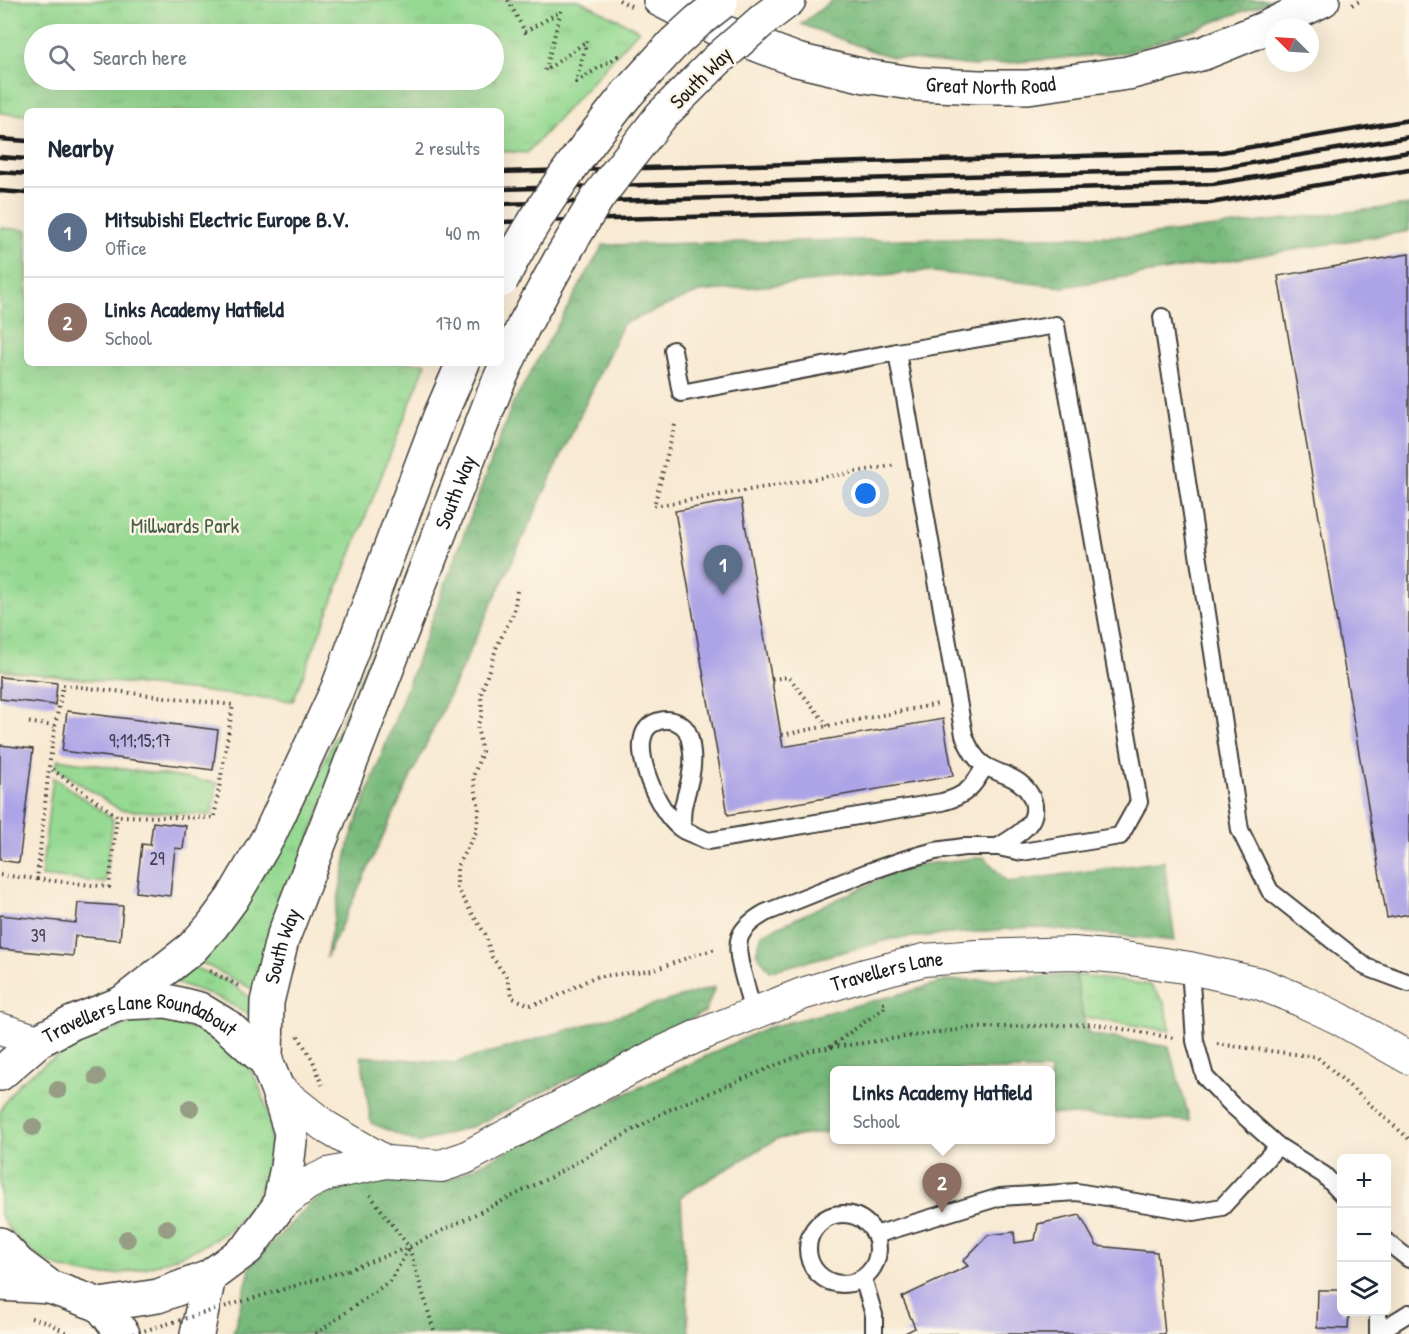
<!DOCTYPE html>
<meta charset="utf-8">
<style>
:root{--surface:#fff;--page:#f2f2f3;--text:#1f2937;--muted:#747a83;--line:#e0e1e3;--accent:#d93025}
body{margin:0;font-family:"Patrick Hand",sans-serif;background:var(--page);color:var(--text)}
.controls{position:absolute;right:18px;bottom:18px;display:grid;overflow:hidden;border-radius:9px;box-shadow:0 6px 24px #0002}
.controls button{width:54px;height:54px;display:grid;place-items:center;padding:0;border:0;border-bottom:2px solid var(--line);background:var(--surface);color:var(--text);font:30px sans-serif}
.compass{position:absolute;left:1265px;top:18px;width:54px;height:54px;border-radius:50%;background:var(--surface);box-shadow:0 6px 24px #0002;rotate:294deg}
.you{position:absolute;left:866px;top:494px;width:21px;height:21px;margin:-15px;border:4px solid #fff;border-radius:50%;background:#1a73e8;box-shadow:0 0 0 9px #1a73e833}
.badge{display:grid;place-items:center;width:39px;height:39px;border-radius:50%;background:var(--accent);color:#fff;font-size:20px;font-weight:700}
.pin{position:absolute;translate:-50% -50px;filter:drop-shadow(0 2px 3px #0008)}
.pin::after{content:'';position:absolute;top:32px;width:21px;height:18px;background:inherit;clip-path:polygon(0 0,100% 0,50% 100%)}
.popup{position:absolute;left:830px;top:1066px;width:225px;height:78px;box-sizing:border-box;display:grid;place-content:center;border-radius:9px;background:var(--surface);filter:drop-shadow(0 2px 4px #0005);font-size:20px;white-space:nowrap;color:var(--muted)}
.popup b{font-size:22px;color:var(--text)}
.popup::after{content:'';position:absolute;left:50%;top:100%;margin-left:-12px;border:12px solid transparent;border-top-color:var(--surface)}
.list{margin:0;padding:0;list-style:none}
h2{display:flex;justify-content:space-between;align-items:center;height:78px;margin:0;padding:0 24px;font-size:26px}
h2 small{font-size:20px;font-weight:400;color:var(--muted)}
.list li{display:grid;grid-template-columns:39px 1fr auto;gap:18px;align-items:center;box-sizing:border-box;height:90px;padding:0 24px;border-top:2px solid var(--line)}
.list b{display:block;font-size:22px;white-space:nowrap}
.list p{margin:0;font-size:20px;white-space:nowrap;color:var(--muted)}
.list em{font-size:20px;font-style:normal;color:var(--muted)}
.icon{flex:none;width:33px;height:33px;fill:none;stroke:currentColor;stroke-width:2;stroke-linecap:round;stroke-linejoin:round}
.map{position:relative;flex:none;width:1409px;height:1334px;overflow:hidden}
.search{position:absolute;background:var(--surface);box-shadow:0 6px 24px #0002;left:24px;top:24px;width:480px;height:66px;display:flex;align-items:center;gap:15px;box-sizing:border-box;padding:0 21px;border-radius:33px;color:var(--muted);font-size:22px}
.panel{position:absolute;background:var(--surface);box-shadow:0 6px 24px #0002;left:24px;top:108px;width:480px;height:258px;border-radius:9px}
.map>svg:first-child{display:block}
.grass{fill:url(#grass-tufts);stroke:#587a57;stroke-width:1.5;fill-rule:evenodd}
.forest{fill:url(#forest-crowns);stroke:#4a6a4c;stroke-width:1.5}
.building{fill:#ada4e7}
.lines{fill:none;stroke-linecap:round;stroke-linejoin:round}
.service-casing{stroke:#3d3b37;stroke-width:20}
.minor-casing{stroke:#3d3b37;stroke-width:34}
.tertiary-casing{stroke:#3d3b37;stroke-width:36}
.primary-casing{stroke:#3d3b37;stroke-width:36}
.path{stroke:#3d3b37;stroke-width:4;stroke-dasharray:1.5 4.5;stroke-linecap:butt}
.service{stroke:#fff;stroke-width:16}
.minor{stroke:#fff;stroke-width:32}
.tertiary{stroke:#fff;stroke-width:33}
.primary{stroke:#fff;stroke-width:33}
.rail{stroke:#1c1c1c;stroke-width:4.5}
.primary-bridge-casing{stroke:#3d3b37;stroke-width:36;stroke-linecap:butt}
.path-bridge{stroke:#3d3b37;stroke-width:4;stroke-dasharray:1.5 4.5;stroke-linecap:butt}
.primary-bridge{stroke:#fff;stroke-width:33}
.tree{fill:#969d84}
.labels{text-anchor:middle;stroke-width:5;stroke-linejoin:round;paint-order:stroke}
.number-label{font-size:18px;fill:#403e4f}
.street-label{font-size:21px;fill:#1c1c1c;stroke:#fcf5e5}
.park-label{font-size:21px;fill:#465e45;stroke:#fcf5e5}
</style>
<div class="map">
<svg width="1409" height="1334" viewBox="0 0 1409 1334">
<defs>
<pattern id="grass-tufts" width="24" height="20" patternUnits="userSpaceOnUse" patternTransform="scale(1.5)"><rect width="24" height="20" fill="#95d992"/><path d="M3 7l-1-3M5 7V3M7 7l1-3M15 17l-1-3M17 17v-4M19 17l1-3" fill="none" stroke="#80ba7d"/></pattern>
<pattern id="forest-crowns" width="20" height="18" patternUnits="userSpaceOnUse" patternTransform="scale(1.5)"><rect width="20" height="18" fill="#78b97c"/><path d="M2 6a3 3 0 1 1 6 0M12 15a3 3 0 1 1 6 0" fill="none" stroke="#679e6b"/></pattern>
</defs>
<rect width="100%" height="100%" fill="#fcf5e5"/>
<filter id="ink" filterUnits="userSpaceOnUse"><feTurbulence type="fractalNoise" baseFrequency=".0167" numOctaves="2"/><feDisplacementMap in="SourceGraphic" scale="12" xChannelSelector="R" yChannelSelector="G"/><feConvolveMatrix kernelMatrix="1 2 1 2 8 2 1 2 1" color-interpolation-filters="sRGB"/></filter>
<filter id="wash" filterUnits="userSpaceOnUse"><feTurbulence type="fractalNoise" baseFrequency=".008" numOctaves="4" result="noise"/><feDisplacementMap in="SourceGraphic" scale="24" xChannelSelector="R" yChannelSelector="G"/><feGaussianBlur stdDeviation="1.35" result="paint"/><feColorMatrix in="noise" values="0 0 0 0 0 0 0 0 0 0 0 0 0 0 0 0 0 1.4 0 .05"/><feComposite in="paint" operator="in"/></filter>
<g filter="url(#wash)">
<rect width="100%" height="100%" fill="#f8e9d2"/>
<g class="grass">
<path d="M0,0H579L639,30L527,153L501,151V111H27V115L0,113ZM494,34V80H34V34Z"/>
<polygon points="0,228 27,230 27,363 426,363 293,701 0,670"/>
<polygon points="373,649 379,651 254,990 200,962 276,856 323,764"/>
<polygon points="58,759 217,783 212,815 120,810 56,768"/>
<polygon points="53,777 113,819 105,883 41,876"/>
<path d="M193,967L229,982L251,998L249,1016C225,999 204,991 176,983Z"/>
<polygon points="1076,975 1150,985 1164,1002 1171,1031 1083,1017"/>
<path d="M163,1021C173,1024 185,1025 194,1029C210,1035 235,1052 246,1065C256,1076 262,1092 266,1106C278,1151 266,1193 233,1226C222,1238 193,1251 177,1257C127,1276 83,1287 35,1254C21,1244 7,1229 0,1213V1112L3,1105L19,1083L46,1063L87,1040L130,1024Z"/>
</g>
<g class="forest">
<polygon points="833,0 1275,0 1130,52 974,66 892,57 872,51 801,24"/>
<polygon points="1409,205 1409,231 1063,287 926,271 699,292 623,324 326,958 350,840 512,405 603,245 958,238 1138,236"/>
<polygon points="984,857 1007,882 1164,861 1175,941 1032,927 893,939 770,971 756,953 762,934 909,866"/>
<polygon points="1076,975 1083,1017 1089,1034 1169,1047 1190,1121 1050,1114 1050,1070 834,1070 834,1131 777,1139 681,1196 689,1334 233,1334 251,1265 312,1202 346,1182 393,1182 451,1179 551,1129 766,1028 908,992 945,981"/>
<polygon points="715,987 705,1012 474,1126 418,1143 371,1123 361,1056 454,1063"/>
</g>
<g id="blocks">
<g class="building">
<polygon points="1409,254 1409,914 1387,918 1278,276"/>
<polygon points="741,499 783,747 943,719 953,776 728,815 675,511"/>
<polygon points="0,677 57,683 55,705 0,699"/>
<polygon points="67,711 218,730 213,770 62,751"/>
<polygon points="0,745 33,749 19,863 0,860"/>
<polygon points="153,822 186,826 183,849 175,848 170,896 136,892 142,844 150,845"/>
<polygon points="78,903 123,906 120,940 75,936 73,956 0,949 0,915 76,923"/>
<polygon points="1080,1215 1097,1246 1157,1252 1165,1334 903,1334 915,1328 902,1297 968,1266 963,1261 988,1235 1014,1232 1015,1243 1035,1240 1038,1224"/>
<polygon points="1318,1290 1342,1290 1342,1312 1349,1312 1348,1329 1317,1328"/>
</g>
</g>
</g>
<g filter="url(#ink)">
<use href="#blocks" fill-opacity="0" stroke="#3d3b37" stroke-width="1.5"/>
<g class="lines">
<g class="service-casing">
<g id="service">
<polyline points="1162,317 1240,830 1270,891 1366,967 1409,983"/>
<polyline points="673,350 681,393 897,352"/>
<path d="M682,829C682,822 682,814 683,807C687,789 694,771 692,753C691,744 690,733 684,727C671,715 647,719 643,737C636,761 661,817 683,830C691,834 700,837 708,841L942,802C966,796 973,787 985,766"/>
<polyline points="1190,968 1195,1041 1205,1077 1232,1105 1278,1146 1324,1175 1342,1194"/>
<path d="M753,1013C749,999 746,985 742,971C734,941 737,929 765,913L868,872L906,859L935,851L964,847H998L1022,852L1120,836L1139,802L1056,325L897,352L964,735C968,746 974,758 984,765C993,771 1005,774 1014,779C1032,789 1043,812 1025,828C1017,836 1007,841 998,847"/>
<circle cx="843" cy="1249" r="35"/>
<polyline points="875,1235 1000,1197 1077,1192 1194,1212 1222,1207 1278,1146"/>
<polyline points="1386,1241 1409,1259"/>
<polyline points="863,1278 874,1315 874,1334"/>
<polyline points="1378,1332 1409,1313"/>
<polyline points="1378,1334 1378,1312"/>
</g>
</g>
<g class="minor-casing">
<g id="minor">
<polyline points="0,1029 38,1041"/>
<polyline points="277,1088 326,1127 386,1162"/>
<path id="s1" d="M279,1206L307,1184L328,1174L386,1162L441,1166L465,1158L656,1055L700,1035L802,994L865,975L924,960L977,956L1073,953L1118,957L1190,968L1261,984L1300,1000L1338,1018L1409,1058"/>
</g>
</g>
<g class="tertiary-casing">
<polyline id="tertiary" points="0,1284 50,1287"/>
</g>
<g class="primary-casing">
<g id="primary">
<path id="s2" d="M660,0L721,31L797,60L865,76L918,84L979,87H1028L1128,73L1204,53L1263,29L1323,0"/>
<polyline points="764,19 789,0"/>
<polyline points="627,94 674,43"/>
<polyline points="661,116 717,60"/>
<polyline points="122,1003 192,948 212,926 232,899 269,836 337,690 440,416 463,363"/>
<path id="s3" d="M266,1061L267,1002L282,940L495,390L523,327"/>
<path id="s4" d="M0,1074L38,1041L72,1023L122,1003L167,1001L199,1009L227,1026L266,1061L277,1088L291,1133L287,1167L279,1206L248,1248L209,1277L158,1296L100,1305L50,1287L19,1264L0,1244"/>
<polyline points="100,1305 123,1334"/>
<polyline points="197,1334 209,1277"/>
</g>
</g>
<g class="path">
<polyline points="508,0 525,32 561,11 545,71 587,41 576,82 618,56 617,58"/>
<polyline points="619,0 631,6"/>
<polyline points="1352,5 1362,0"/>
<polyline points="675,425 654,506 896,465"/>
<polyline points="517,591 514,612 497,646 481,694 482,715 477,726 482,752 473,777 479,808 476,832 457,866 457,889 485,934 492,957 506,976 513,998 530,1005 550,1000 594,977 654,970 695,955 716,949"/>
<polyline points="772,679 789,677 828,726"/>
<polyline points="55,726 63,685 233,705 214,818 117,816"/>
<polyline points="782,735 938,704"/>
<polyline points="0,875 37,879 49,767 55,726 25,722"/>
<polyline points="37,879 109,887 117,816 49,767"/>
<polyline points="210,971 241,987"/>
<polyline points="298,1036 313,1061 322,1085"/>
<polyline points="1217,1044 1317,1057 1409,1139"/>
<polyline points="830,1047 884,1008 885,1003 880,1004"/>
<polyline points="370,1195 409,1247 435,1334"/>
<polyline points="348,1270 409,1247 549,1178 668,1110 813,1050 969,1028 1094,1024 1174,1038"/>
<polyline points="31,1318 48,1323 69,1334"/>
<polyline points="316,1334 391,1280 409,1248"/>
</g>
<use href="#service" class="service"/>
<use href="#minor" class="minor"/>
<use href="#tertiary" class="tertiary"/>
<use href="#primary" class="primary"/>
<g class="rail">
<polyline points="0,139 27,141"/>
<polyline points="0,157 27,159"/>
<polyline points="0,172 27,174"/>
<polyline points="501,172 1222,152 1409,120"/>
<polyline points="501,189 1216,169 1409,137"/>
<polyline points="0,191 27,193"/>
<polyline points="501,204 1213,184 1409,152"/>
<polyline points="501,222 1210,203 1409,170"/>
</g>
<g class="primary-bridge-casing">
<g id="primary-bridge">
<polyline points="674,43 698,21 721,3"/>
<polyline points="717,60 764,19"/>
<path d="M501,281C535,213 580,153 627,94"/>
<polyline points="523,327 561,258 598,197 661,116"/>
</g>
</g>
<polyline class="path-bridge" points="133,1334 348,1270"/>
<use href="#primary-bridge" class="primary-bridge"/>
</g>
<g class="tree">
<circle cx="97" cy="1077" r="9"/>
<circle cx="58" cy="1090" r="9"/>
<circle cx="190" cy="1108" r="9"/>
<circle cx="33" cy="1127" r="9"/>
<circle cx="167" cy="1228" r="9"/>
<circle cx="127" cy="1239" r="9"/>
</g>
</g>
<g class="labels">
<g class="number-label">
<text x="140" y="747">9;11;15;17</text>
<text x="157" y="865">29</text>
<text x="38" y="942">39</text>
</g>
<g class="street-label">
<text transform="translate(701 78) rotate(-45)" y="7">South Way</text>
<text dy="7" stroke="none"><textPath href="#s2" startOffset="346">Great North Road</textPath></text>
<text dy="7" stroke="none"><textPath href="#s3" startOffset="603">South Way</textPath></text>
<text dy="7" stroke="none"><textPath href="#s3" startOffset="117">South Way</textPath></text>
<text dy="7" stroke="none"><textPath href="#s1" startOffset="662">Travellers Lane</textPath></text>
<text dy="7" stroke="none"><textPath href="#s4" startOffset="160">Travellers Lane Roundabout</textPath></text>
</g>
<g class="park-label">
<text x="185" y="533">Millwards Park</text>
</g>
</g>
</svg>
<div class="controls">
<button>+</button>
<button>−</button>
<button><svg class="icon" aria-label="layers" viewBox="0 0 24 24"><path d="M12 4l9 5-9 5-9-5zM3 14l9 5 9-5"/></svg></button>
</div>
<svg class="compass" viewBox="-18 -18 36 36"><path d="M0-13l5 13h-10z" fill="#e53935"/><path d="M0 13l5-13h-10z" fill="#747a83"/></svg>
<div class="you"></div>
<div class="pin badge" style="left:723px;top:595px;background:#5c6f8a">1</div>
<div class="pin badge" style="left:942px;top:1213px;background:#8d6e63">2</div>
<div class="popup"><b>Links Academy Hatfield</b>School</div>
<div class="search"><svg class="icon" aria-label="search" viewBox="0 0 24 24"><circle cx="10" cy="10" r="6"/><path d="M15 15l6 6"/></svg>Search here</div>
<section class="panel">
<h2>Nearby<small>2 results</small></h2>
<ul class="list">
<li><span class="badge" style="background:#5c6f8a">1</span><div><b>Mitsubishi Electric Europe B.V.</b><p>Office</p></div><em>40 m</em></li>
<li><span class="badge" style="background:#8d6e63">2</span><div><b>Links Academy Hatfield</b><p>School</p></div><em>170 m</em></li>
</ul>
</section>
</div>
